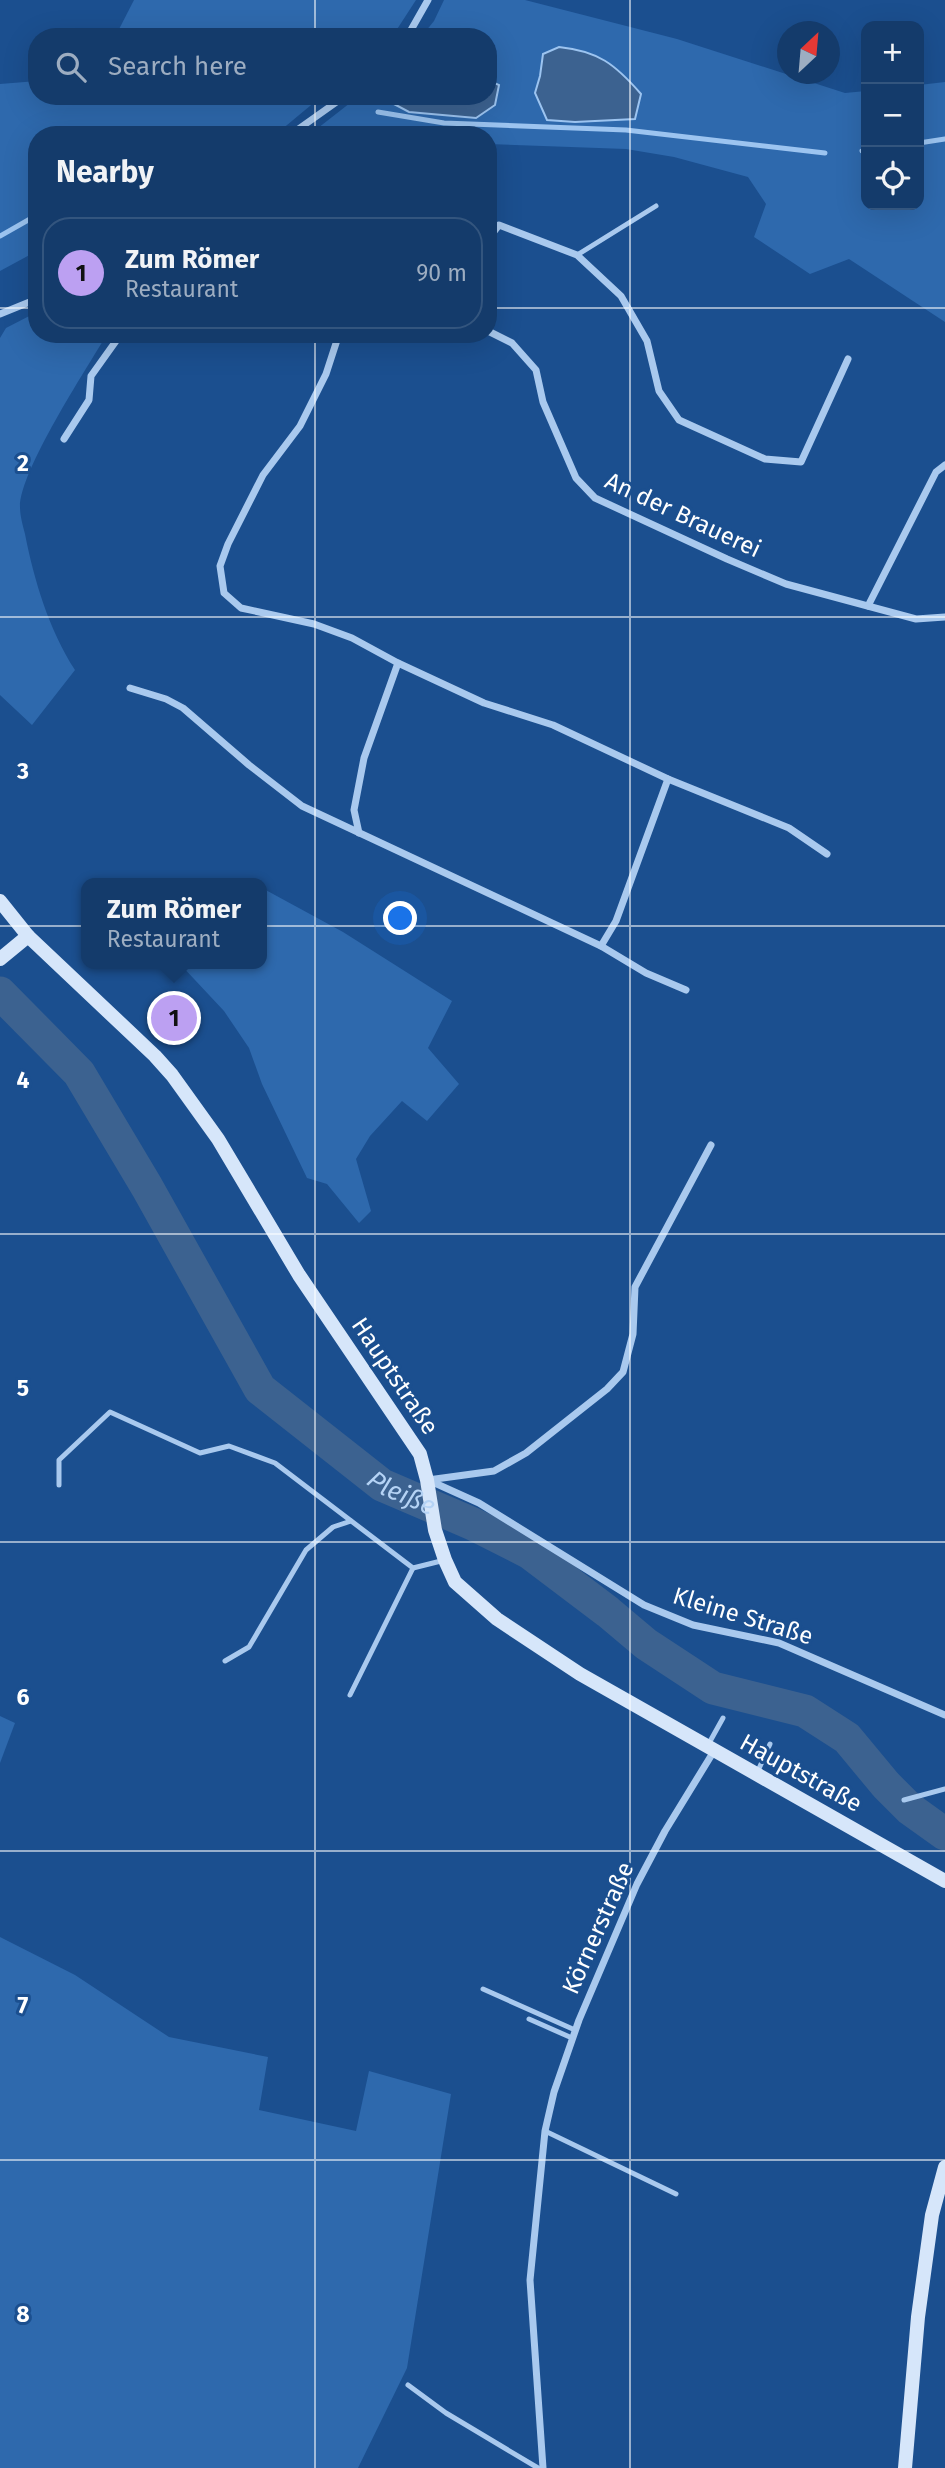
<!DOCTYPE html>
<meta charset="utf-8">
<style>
:root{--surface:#143b6b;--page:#214673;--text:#f1f3f6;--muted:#9dadc1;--line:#33557e;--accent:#bca0f2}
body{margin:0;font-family:"Fira Sans",sans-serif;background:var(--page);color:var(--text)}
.controls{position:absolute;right:21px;top:21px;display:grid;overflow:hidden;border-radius:14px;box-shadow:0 7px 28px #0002}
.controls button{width:63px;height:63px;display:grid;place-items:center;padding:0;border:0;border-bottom:2px solid var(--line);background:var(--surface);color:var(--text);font:35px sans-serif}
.compass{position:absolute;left:777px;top:21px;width:63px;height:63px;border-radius:50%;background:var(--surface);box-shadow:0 7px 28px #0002;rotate:26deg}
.you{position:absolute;left:401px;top:919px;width:24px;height:24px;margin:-18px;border:5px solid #fff;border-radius:50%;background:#1a73e8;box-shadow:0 0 0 10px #1a73e833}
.badge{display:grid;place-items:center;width:46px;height:46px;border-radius:50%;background:var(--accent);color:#111;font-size:23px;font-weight:700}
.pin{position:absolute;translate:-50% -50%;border:4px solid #fff;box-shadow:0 2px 7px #0006}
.popup{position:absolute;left:81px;top:878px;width:186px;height:91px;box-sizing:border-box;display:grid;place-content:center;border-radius:14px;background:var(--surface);filter:drop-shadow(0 2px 5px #0005);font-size:23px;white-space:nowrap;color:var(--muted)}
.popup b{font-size:26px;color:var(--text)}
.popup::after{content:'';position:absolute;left:50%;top:100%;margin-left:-14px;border:14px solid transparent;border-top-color:var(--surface)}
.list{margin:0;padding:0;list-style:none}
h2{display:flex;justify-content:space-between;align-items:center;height:91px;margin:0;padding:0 28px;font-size:30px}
h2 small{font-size:23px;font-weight:400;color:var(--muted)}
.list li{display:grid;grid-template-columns:46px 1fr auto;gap:21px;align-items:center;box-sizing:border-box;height:112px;margin:0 14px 14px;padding:0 14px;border:2px solid var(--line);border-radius:28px}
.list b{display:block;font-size:26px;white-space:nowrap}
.list p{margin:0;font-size:23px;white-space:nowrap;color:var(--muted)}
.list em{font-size:23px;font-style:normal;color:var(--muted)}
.icon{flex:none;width:38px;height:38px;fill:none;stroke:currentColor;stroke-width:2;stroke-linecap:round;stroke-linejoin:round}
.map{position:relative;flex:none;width:945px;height:2468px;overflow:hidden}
.search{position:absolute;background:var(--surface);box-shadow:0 7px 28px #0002;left:28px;top:28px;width:469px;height:77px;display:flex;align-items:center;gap:18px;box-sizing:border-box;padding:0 24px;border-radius:28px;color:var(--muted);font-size:26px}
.panel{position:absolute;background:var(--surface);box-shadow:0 7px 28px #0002;left:28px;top:126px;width:469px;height:217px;border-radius:28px}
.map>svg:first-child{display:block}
.green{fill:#2e69ad}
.water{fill:#3c6290;stroke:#9cc4f0;stroke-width:2}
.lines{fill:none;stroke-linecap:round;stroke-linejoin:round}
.stream{stroke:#9cc4f0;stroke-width:5}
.river{stroke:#3c6290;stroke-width:33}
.lane{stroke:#a9c9ee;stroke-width:5}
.street{stroke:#a9c9ee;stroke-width:7}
.secondary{stroke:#d6e6fa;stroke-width:14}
.grid{fill:none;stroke:#fff;stroke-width:2;stroke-opacity:0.55}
.labels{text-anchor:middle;stroke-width:6;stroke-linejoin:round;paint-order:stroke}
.street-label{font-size:24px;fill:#fff;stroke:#1b4f8f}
.water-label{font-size:26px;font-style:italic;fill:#b5d3f5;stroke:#1b4f8f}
.grid-label{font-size:23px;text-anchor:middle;font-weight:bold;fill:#fff;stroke:#1b4f8f;stroke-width:6;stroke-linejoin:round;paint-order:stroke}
</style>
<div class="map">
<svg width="945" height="2468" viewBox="0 0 945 2468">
<rect width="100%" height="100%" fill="#1b4f8f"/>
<g class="green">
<polygon points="134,0 416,0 392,37 115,37"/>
<polygon points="444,0 525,0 677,39 845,93 866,91 866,205 919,205 919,85 945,82 945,322 849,259 810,274 754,237 766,204 748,177 674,157 626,149 488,144 488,135 309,135 359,96 488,96 488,37 421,37 434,21"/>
<polygon points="37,81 37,96 322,96 275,135 37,135 37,251 0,271 0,84"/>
<path d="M37,312V334H107C86,370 20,470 20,507C20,516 23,526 25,534C34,580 49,630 75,670L32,725L0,695V338L6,328Z"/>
<polygon points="262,888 343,932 452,1001 428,1048 459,1084 427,1121 402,1101 370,1136 356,1159 371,1211 359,1223 327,1184 307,1178 262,1084 249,1048 224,1011 180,964 262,964"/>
<polygon points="0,1716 15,1723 0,1763"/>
<polygon points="0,1937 75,1975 169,2037 268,2057 259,2110 356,2131 369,2071 451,2094 407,2368 358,2468 0,2468"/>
</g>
<g class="water">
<path d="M559,47C598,51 615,64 641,94L635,119L575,122L547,120L535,93L540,76L543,54Z"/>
<polygon points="488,80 499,85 495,105 476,118 409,112 394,104 399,96 488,96"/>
</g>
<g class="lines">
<g class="stream">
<polyline points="378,112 444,123 626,130 825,153"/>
<polyline points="919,143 945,139"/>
<polyline points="862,151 866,150"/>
<polyline points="0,236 37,215"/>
</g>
<path class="river" id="s1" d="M0,993L79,1073L147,1187L260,1389L382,1485L473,1524L530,1553L608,1612L646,1644L713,1688L805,1711L847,1738L886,1785L910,1809L945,1834"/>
<g class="lane">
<polyline points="577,255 656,206"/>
<polyline points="59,1485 59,1460 110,1412 200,1453 229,1446 275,1463 413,1568 445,1560"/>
<polyline points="225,1661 249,1647 306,1550 333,1527 351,1521"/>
<polyline points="350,1695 413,1568"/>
<polyline points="708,1745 723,1718"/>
<polyline points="757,1773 770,1744"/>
<polyline points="904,1800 945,1789"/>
<polyline points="483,1989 575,2030"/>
<polyline points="529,2019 572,2038"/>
<polyline points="545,2131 676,2194"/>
<polyline points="408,2385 446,2413 538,2468"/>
</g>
<g class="street">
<polyline points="407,37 428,0"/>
<polyline points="290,135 345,96"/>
<polyline points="488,239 499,225 577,255 621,296 647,341 659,391 679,420 765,459 801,462 848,359"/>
<polyline points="0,314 37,299"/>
<polyline points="488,331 512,343 536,370 543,402 576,478 595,498 727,559 786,584 916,619 945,617"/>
<polyline points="339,334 326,374 300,426 263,475 228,544 220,566 224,593 241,608 314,624 352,638 398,663 484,703 553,725 668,779 789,828 827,854"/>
<polyline points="64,439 89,400 91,376 121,334"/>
<polyline points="868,606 936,472 945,465"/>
<polyline points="130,688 166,699 183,708 249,765 302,806 601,946 646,973 686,990"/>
<polyline points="359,833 354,810 364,758 398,663"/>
<polyline points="601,946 616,921 668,779"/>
<polyline points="428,1480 479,1503 644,1605 693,1625 779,1643 945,1715"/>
<polyline points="428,1480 494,1471 526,1453 607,1389 623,1372 633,1334 635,1287 711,1145"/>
<polyline points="543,2468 530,2280 545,2131 554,2092 579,2020 637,1884 665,1831 714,1751"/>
</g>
<g class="secondary">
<polyline points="0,901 28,936 155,1056 172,1075 218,1139 299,1275 420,1454 427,1480 435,1530 445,1560 455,1582 497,1619 580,1674 945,1881"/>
<polyline points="0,959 28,936"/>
<polyline points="905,2468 918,2317 932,2215 945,2167"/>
</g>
</g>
<path class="grid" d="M315,0V37M630,0V2468M315,96V135M0,308H37M488,308H945M315,334V2468M0,617H945M0,926H945M0,1234H945M0,1542H945M0,1851H945M0,2160H945"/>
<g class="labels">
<g class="street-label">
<text transform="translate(683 515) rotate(25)" y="8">An der Brauerei</text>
<text transform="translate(395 1376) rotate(56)" y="8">Hauptstraße</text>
<text transform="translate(743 1616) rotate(17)" y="8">Kleine Straße</text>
<text transform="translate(801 1773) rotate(29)" y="8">Hauptstraße</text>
<text transform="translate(598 1928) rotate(-66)" y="8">Körnerstraße</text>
</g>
<g class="water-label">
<text dy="9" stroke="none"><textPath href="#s1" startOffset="653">Pleiße</textPath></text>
</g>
</g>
<g class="grid-label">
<text x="23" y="471">2</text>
<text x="23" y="779">3</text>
<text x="23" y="1088">4</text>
<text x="23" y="1396">5</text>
<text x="23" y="1705">6</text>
<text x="23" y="2013">7</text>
<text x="23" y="2322">8</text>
</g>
</svg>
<div class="controls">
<button>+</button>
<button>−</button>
<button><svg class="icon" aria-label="locate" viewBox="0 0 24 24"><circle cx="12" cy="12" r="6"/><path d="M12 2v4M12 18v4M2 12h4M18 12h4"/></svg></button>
</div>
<svg class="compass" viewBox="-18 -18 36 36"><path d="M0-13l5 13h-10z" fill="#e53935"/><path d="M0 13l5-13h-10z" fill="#9dadc1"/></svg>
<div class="you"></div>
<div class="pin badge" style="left:174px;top:1018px">1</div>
<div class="popup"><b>Zum Römer</b>Restaurant</div>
<div class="search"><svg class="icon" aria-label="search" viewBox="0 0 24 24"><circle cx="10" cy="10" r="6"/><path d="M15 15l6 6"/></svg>Search here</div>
<section class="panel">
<h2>Nearby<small></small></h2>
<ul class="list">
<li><span class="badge">1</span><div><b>Zum Römer</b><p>Restaurant</p></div><em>90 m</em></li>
</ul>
</section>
</div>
